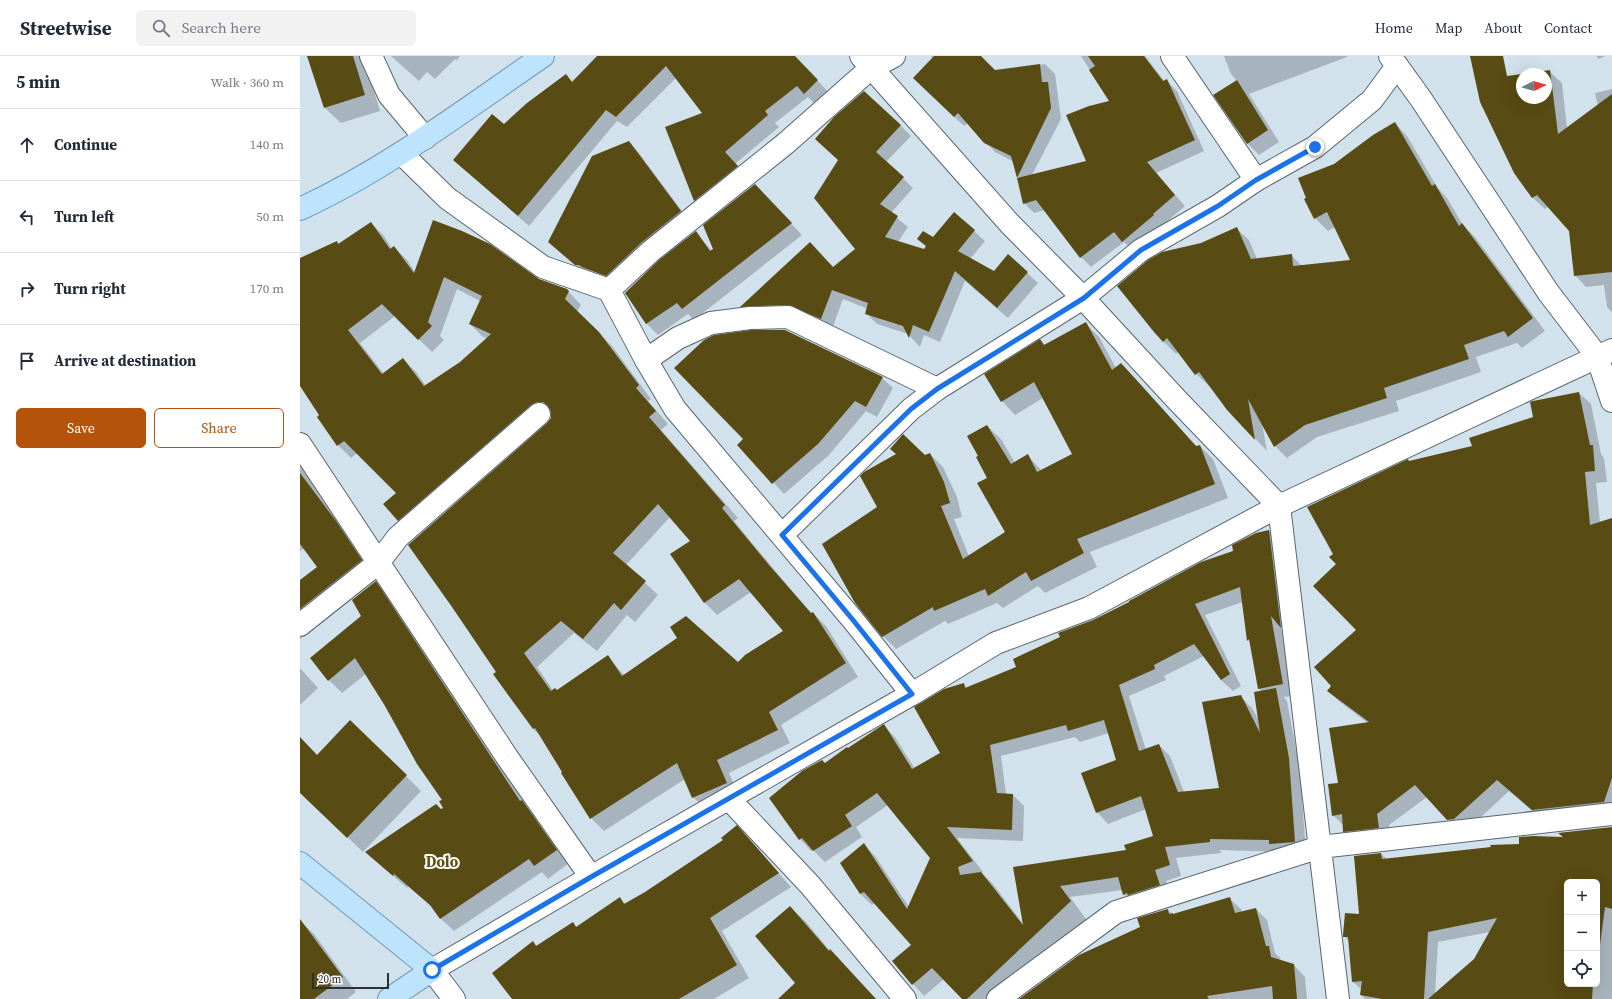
<!DOCTYPE html>
<meta charset="utf-8">
<style>
:root{--surface:#fff;--page:#f2f2f3;--text:#1f2937;--muted:#747a83;--line:#e0e1e3;--accent:#b45309}
body{margin:0;font-family:"Source Serif 4",serif;background:var(--page);color:var(--text)}
.controls{position:absolute;right:12px;bottom:12px;display:grid;overflow:hidden;border-radius:6px;box-shadow:0 4px 16px #0002}
.controls button{width:36px;height:36px;display:grid;place-items:center;padding:0;border:0;border-bottom:1px solid var(--line);background:var(--surface);color:var(--text);font:20px sans-serif}
.compass{position:absolute;left:1216px;top:12px;width:36px;height:36px;border-radius:50%;background:var(--surface);box-shadow:0 4px 16px #0002;rotate:84deg}
.scale{position:absolute;left:12px;bottom:10px;width:77px;box-sizing:border-box;padding-left:4px;border:2px solid #2a3034;border-top:0;font-size:11px;line-height:14px;white-space:nowrap;color:#2a3034;-webkit-text-stroke:3px #fff;paint-order:stroke}
.stop{position:absolute;width:12px;height:12px;margin:-9px;border:3px solid #1a73e8;border-radius:50%;background:#fff}
.stop.end{background:#1a73e8;border-color:#fff;box-shadow:0 1px 4px #0008}
.list{margin:0;padding:0;list-style:none}
h2{display:flex;justify-content:space-between;align-items:center;height:52px;margin:0;padding:0 16px;font-size:17px}
h2 small{font-size:13px;font-weight:400;color:var(--muted)}
.list li{display:grid;grid-template-columns:26px 1fr auto;gap:12px;align-items:center;box-sizing:border-box;height:72px;padding:0 16px;border-top:1px solid var(--line)}
.list b{display:block;font-size:15px;white-space:nowrap}
.list em{font-size:13px;font-style:normal;color:var(--muted)}
.actions{display:flex;gap:8px;padding:12px 16px}
.actions a{flex:1;padding:9px 0;border:1px solid var(--accent);border-radius:6px;text-align:center;font-size:14px;color:var(--accent)}
.actions .main{background:var(--accent);color:#fff}
.icon{flex:none;width:22px;height:22px;fill:none;stroke:currentColor;stroke-width:2;stroke-linecap:round;stroke-linejoin:round}
.map{position:relative;flex:none;width:1312px;height:943px;overflow:hidden}
header{display:flex;align-items:center;gap:24px;box-sizing:border-box;height:56px;padding:0 20px;background:var(--surface);border-bottom:1px solid var(--line)}
header strong{font-size:19px}
nav{display:flex;gap:22px;margin-inline-start:auto;font-size:14px}
.search{width:280px;height:36px;background:var(--page);display:flex;align-items:center;gap:10px;box-sizing:border-box;padding:0 14px;border-radius:6px;color:var(--muted);font-size:15px}
main{display:flex}
aside{flex:1;background:var(--surface)}
.map>svg:first-child{display:block}
.shadow{fill:#0003;fill-rule:evenodd}
.building{fill:#584b13;fill-rule:evenodd}
.lines{fill:none;stroke-linecap:round;stroke-linejoin:round}
.minor-casing{stroke:#58666f;stroke-width:24}
.major-casing{stroke:#6e99b5;stroke-width:24}
.minor{stroke:#fff;stroke-width:22}
.major{stroke:#bee3fc;stroke-width:22}
.route{stroke:#1a73e8;stroke-width:5}
.labels{text-anchor:middle;stroke-width:4;stroke-linejoin:round;paint-order:stroke}
.district-label{font-size:15px;font-weight:bold;fill:#5d4f11;stroke:#fff}
</style>
<header>
<strong>Streetwise</strong>
<div class="search"><svg class="icon" aria-label="search" viewBox="0 0 24 24"><circle cx="10" cy="10" r="6"/><path d="M15 15l6 6"/></svg>Search here</div>
<nav><a>Home</a><a>Map</a><a>About</a><a>Contact</a></nav>
</header>
<main>
<aside>
<h2>5 min<small>Walk · 360 m</small></h2>
<ul class="list">
<li><svg class="icon" aria-label="ahead" viewBox="0 0 24 24"><path d="M12 20V5M6 11l6-6 6 6"/></svg><div><b>Continue</b></div><em>140 m</em></li>
<li><svg class="icon" aria-label="left" viewBox="0 0 24 24"><path d="M17 20v-9H6M10 6l-5 5 5 5"/></svg><div><b>Turn left</b></div><em>50 m</em></li>
<li><svg class="icon" aria-label="right" viewBox="0 0 24 24"><path d="M7 20v-9h11M14 6l5 5-5 5"/></svg><div><b>Turn right</b></div><em>170 m</em></li>
<li><svg class="icon" aria-label="arrive" viewBox="0 0 24 24"><path d="M6 21V4h12l-3 4 3 4H6"/></svg><div><b>Arrive at destination</b></div></li>
</ul>
<div class="actions"><a class="main">Save</a><a>Share</a></div>
</aside>
<div class="map">
<svg width="1312" height="943" viewBox="0 0 1312 943">
<rect width="100%" height="100%" fill="#d2e2ed"/>
<g class="shadow">
<polygon points="8,0 63,0 80,55 41,67 25,52"/>
<polygon points="91,0 160,0 157,4 155,3 135,23 127,16 119,25"/>
<polygon points="299,0 483,0 510,16 528,36 515,48 508,41 475,67 479,71 435,108 448,121 406,155 395,144 403,58 376,22 327,71 317,65 229,170 154,104 204,70 266,20 272,26"/>
<polygon points="631,0 679,0 694,15 745,8 755,18 761,63 732,119 787,106 810,46 781,0 845,0 865,26 867,25 877,35 904,95 856,117 885,150 863,169 864,170 833,195 824,186 791,211 781,201 745,154 734,157 724,147 719,123 714,106 695,96 668,67 664,70 624,32 633,3"/>
<polygon points="924,0 1047,0 1047,1 949,38 979,86 959,99 947,87 915,39 937,25 931,18"/>
<polygon points="1171,0 1182,0 1200,26 1222,19 1222,42 1246,42 1246,18 1231,18 1250,16 1262,27 1267,72 1298,50 1295,37 1312,33 1312,256 1307,251 1304,229 1286,231 1275,219 1270,175 1249,150 1245,153 1233,142 1215,116"/>
<polygon points="1296,0 1305,0 1299,3"/>
<polygon points="1095,67 1107,80 1137,131 1147,142 1163,169 1175,181 1245,275 1222,292 1217,287 1176,301 1181,316 1096,345 1099,355 1017,381 987,402 975,390 962,367 967,395 928,354 910,330 909,330 896,318 879,295 876,298 863,285 901,188 936,172 949,184 957,203 991,199 1002,210 1051,205 1035,171 1028,175 1015,162 1034,109"/>
<polygon points="600,69 611,80 586,106 613,132 591,157 608,171 598,186 624,194 627,191 619,183 634,183 655,158 685,185 670,203 694,216 708,199 738,227 708,262 665,225 640,286 624,279 620,291 608,278 577,268 566,257 568,253 543,243 532,273 451,261 441,251 534,213 556,193 515,142"/>
<polygon points="329,86 339,97 390,166 316,229 286,219 249,186"/>
<polygon points="466,141 502,179 394,264 388,258 358,279 347,268 326,237 396,177 412,195"/>
<path d="M71,167L84,180L92,193L94,191L107,204L115,216L235,222L266,233L281,249L277,256L312,290L351,343L348,345L368,368L361,374L438,462L434,465L482,523L512,558L513,557L526,570L558,621L481,669L490,687L429,717L439,740L406,754L393,741L385,723L304,775L291,762L242,681L233,673L198,616L248,368L252,362V358H249L111,477L98,464L97,437L57,397L51,402L38,389L0,328V203L37,186L39,189ZM157,233L180,245L170,268L183,281L188,283L161,306L126,330L116,316L103,303L84,318L60,287L95,260L132,296L144,284L140,280ZM370,461L391,485L371,498L405,547L417,559L451,536L485,575L438,607L324,619L308,601L257,635L253,634L237,611L274,577L297,595L327,559L335,566L358,539L326,509Z"/>
<polygon points="785,267 799,281 816,312 834,321 897,391 900,390 913,403 928,442 790,496 797,511 745,537 738,530 703,552 697,547 648,568 645,565 596,593 583,580 578,451 625,400 630,398 643,411 657,441 662,461 654,463 669,500 706,477 679,400 687,370 701,383 715,407 728,400 742,415 773,398 743,342 715,359 702,345 740,285 745,289"/>
<polygon points="582,322 593,332 577,361 566,355 529,399 484,438 439,389 445,383"/>
<polygon points="1279,337 1291,348 1301,398 1304,402 1307,426 1296,427 1300,467 1312,463 1312,758 1245,766 1209,735 1166,775 1160,775 1127,741 1089,769 1090,783 1056,787 1044,775 1044,770 1033,759 1068,667 1040,646 1028,635 1032,630 1057,574 1034,498 1110,406 1173,391 1234,362"/>
<polygon points="0,403 22,437 19,439 51,481 76,520 7,574 0,584 0,525 18,511 4,492 0,495"/>
<path d="M969,475L980,487L992,581L981,571L993,640L984,641L987,645L1000,714L1006,797L920,794L921,797L876,802L881,820L866,825L871,840L835,849L824,838L823,834L770,841L791,870L697,943H663L644,923L624,940L613,928V889L575,847L572,849L560,838L541,808L564,789L575,800L609,851L632,802L588,749L556,771L562,781L525,806L513,794L511,795L500,783L525,708L584,670L595,681L615,713L641,697L664,628L667,632L718,611L794,565L934,495ZM943,546L948,584L951,587L959,632L962,636L959,665L952,652L940,640L920,733L884,736L870,700L859,689L846,694L829,640L866,624L864,620L904,600L921,624L933,635L941,630L905,559ZM809,677L817,704L797,756L808,768L846,753L854,780L827,795L714,812L724,869L693,828L682,817L683,816L657,782L723,785L724,750L713,739L706,738L701,700L775,681L780,686Z"/>
<polygon points="75,526 89,539 227,751 235,759 269,807 248,823 242,816 154,875 140,862 134,853 108,830 107,832 66,796 144,752 143,744 66,618 42,637 29,624 63,560"/>
<polygon points="0,612 18,632 0,649"/>
<polygon points="0,682 18,700 106,720 121,735 63,796 0,736"/>
<path d="M1312,772V943H1065L1061,939L1062,934L1053,926L1050,886L1044,880L1060,859L1081,798L1087,803L1220,789L1265,782ZM1267,826H1297V928H1267ZM1190,876L1175,904L1135,938L1138,886Z"/>
<polygon points="449,784 491,831 422,875 449,922 414,943 213,943 233,887 237,890 273,867 277,872 320,843 326,848"/>
<polygon points="929,842 941,853 942,856 956,853 967,864 975,897 980,902 981,905 994,909 1005,921 1007,943 721,943 842,872 867,854 874,859"/>
<polygon points="490,851 506,866 530,895 576,943 480,943 496,927"/>
<polygon points="0,865 14,878 56,936 47,943 0,943"/>
</g>
<g class="building">
<polygon points="7,0 53,0 65,39 24,52"/>
<polygon points="297,0 495,0 518,24 504,38 497,30 465,55 468,59 425,96 438,110 394,145 365,71 402,57 366,10 316,61 306,54 218,160 153,104 192,58 204,68 227,47 266,18 272,26"/>
<polygon points="634,0 681,0 695,14 740,8 742,26 748,26 751,52 717,122 711,100 684,87 658,57 654,61 613,22"/>
<polygon points="788,0 844,0 863,25 867,23 895,84 847,106 875,139 853,158 854,159 822,186 814,176 780,202 736,144 723,148 717,122 786,105 766,59 789,50 809,45 789,14 795,10"/>
<polygon points="1170,0 1203,0 1207,20 1222,18 1222,42 1246,42 1246,18 1223,18 1250,14 1258,78 1312,38 1312,216 1274,220 1269,175 1237,139 1232,142 1214,117 1180,46"/>
<polygon points="937,24 968,74 947,88 913,39"/>
<polygon points="564,35 601,69 576,96 604,121 580,148 598,160 585,181 624,193 626,190 617,183 623,175 633,181 654,156 675,174 658,195 694,215 708,198 728,216 697,252 655,215 629,276 613,269 609,282 603,270 565,258 568,247 532,234 521,263 488,249 440,251 510,186 533,211 555,193 514,142 538,104 515,83 534,61"/>
<polygon points="1095,66 1132,130 1135,128 1159,170 1162,167 1233,262 1208,281 1204,275 1164,289 1169,303 1084,332 1087,342 1005,369 974,391 948,343 955,384 927,354 899,316 895,319 867,282 863,286 854,276 817,230 848,204 862,196 901,187 937,171 951,203 992,198 993,210 1050,204 1027,156 1014,163 1004,143 1006,142 998,122 1034,108 1073,79"/>
<polygon points="329,85 381,155 342,186 306,220 282,211 279,209 275,209 248,186 292,100"/>
<polygon points="455,128 492,167 382,253 377,247 346,268 325,237 359,204 396,175 410,195 413,193 403,169"/>
<path d="M133,164L162,175L190,188L239,223L267,233L269,235L265,243L299,276L339,329L336,332L356,355L349,361L425,449L422,452L469,509L511,557L513,556L546,607L469,656L478,674L417,704L427,727L392,742L377,707L290,763L261,717L262,716L235,672L233,673L193,618L196,616L152,551L108,489L247,367L251,362V356L248,350L243,346H237L231,349L98,465L83,448L96,437L44,385L37,390L17,361L19,359L0,330V202L37,185L38,188L71,166L90,193L94,190L114,217ZM144,221L182,240L169,268L191,278L160,306L124,330L103,302L82,318L48,274L82,248L118,284L132,270L128,266ZM358,448L390,485L370,498L404,547L439,523L483,575L445,599L438,606L386,560L370,571L377,582L322,620L308,599L257,634L255,632L251,635L224,597L261,565L283,583L314,547L321,554L346,525L313,497Z"/>
<polygon points="786,266 812,314 821,307 896,390 900,389 915,428 777,483 784,497 731,525 726,516 688,540 685,533 634,555 633,551 582,581 555,547 522,488 577,451 560,420 564,416 596,398 590,393 603,378 625,399 630,397 644,426 650,447 641,450 663,503 705,476 677,427 687,422 676,401 678,400 667,380 687,369 711,408 728,398 737,416 772,398 734,326 701,346 684,318 740,283 744,289"/>
<polygon points="451,274 485,274 583,321 566,351 555,345 518,388 472,428 437,389 443,383 374,312 404,284 414,279"/>
<polygon points="1279,336 1290,389 1293,389 1295,415 1285,416 1290,469 1312,462 1312,722 1304,746 1232,754 1197,724 1154,763 1147,764 1115,729 1077,758 1079,772 1043,776 1042,758 1032,760 1028,728 1038,727 1029,672 1069,666 1027,635 1031,630 1014,611 1056,574 1013,530 1036,508 1029,501 1033,498 1007,451 1108,403 1109,405 1172,390 1169,382 1233,361 1230,346 1233,345"/>
<polygon points="0,417 36,465 62,504 0,553 0,524 17,511 0,488"/>
<path d="M969,474L981,572L971,560L983,628L958,633L949,583L947,585L940,531L895,548L930,618L921,624L894,588L854,609L855,613L819,629L839,695L859,688L878,736L919,732L902,646L941,639L960,677L954,636L976,632L989,702L995,786L969,788V784L910,783V786L865,791L870,809L855,814L860,829L828,839L827,837L823,839L818,821L760,830L771,845L667,943H662L632,912L612,929L592,905L611,889L564,836L560,838L540,807L564,787L607,853L630,802L577,737L545,759L552,770L513,795L502,782L499,784L469,742L502,715L522,704L525,707L547,691L548,692L584,668L612,713L640,697L614,651L644,633L664,627L665,632L716,611L713,603L760,581L758,577L793,564L829,546V545L901,506L933,495L932,489L956,477ZM804,664L816,704L781,717L796,757L841,740L853,780L824,789L826,794L713,811L723,869L681,816L660,819L658,811L673,805L647,771L712,774L713,738L697,737L690,689L766,669L768,675Z"/>
<polygon points="76,525 220,745 222,744 257,794 234,810 229,803 140,863 130,849 94,818 93,820 65,796 136,748 141,753 143,752 139,745 142,744 117,708 85,650 55,602 28,625 10,602 61,560 52,544"/>
<polygon points="50,664 107,719 47,782 0,737 0,681 17,699"/>
<polygon points="437,769 479,817 410,862 437,909 379,943 212,943 192,917 233,885 236,890 273,866 276,871 320,841 324,848 345,836 423,784 421,782"/>
<polygon points="1312,771 1312,853 1305,851 1298,904 1297,904 1297,826 1267,826 1267,928 1293,928 1292,943 1128,943 1174,903 1197,862 1128,876 1124,943 1082,943 1060,939 1062,925 1052,926 1048,881 1043,881 1043,879 1045,857 1059,858 1054,800 1081,797 1082,803 1191,791 1190,789 1219,788 1219,781 1233,780 1263,781 1258,777"/>
<polygon points="930,841 935,857 956,852 966,890 969,890 971,901 994,908 997,943 973,943 972,930 907,940 909,943 719,943 779,899 840,871 837,862 868,853 869,858 873,857 873,858"/>
<polygon points="490,850 529,895 530,893 576,943 478,943 495,927 455,880"/>
<polygon points="0,863 43,921 14,943 0,943"/>
</g>
<g class="lines">
<g class="minor-casing">
<g id="minor">
<polyline points="71,0 89,39 125,82"/>
<polyline points="561,0 710,168 783,242 841,194 918,150 956,124 1015,91 1072,44 1097,10"/>
<polyline points="872,0 956,124"/>
<polyline points="1090,0 1121,43 1248,236 1297,300 1312,345"/>
<polyline points="102,98 147,142 243,211 309,234 346,304 375,353 553,564 612,638"/>
<polyline points="309,234 351,195 485,88 571,12 594,0"/>
<polyline points="346,304 378,282 411,267 450,262 488,261 637,333"/>
<polyline points="0,388 207,701 291,821"/>
<polyline points="482,479 611,353 637,333 783,242 877,344 979,450 1038,943"/>
<polyline points="0,569 78,507 98,481 239,358"/>
<polyline points="429,743 510,829 605,943"/>
<polyline points="154,943 132,914 291,821 612,638 696,587 789,552 979,450 1312,294"/>
<polyline points="698,943 816,856 1020,791 1312,758"/>
</g>
</g>
<g class="major-casing">
<g id="major">
<path d="M0,153C87,113 164,54 243,0"/>
<polyline points="0,807 132,914 89,943"/>
</g>
</g>
<use href="#minor" class="minor"/>
<use href="#major" class="major"/>
</g>
<g class="lines">
<polyline class="route" points="132,914 291,821 612,638 553,564 482,479 611,353 637,333 784,242 841,194 918,150 956,124 1015,91"/>
</g>
<g class="labels">
<g class="district-label">
<text x="142" y="811">Dolo</text>
</g>
</g>
</svg>
<div class="controls">
<button>+</button>
<button>−</button>
<button><svg class="icon" aria-label="locate" viewBox="0 0 24 24"><circle cx="12" cy="12" r="6"/><path d="M12 2v4M12 18v4M2 12h4M18 12h4"/></svg></button>
</div>
<svg class="compass" viewBox="-18 -18 36 36"><path d="M0-13l5 13h-10z" fill="#e53935"/><path d="M0 13l5-13h-10z" fill="#747a83"/></svg>
<div class="scale">20 m</div>
<div class="stop" style="left:132px;top:914px"></div>
<div class="stop end" style="left:1015px;top:91px"></div>
</div>
</main>
